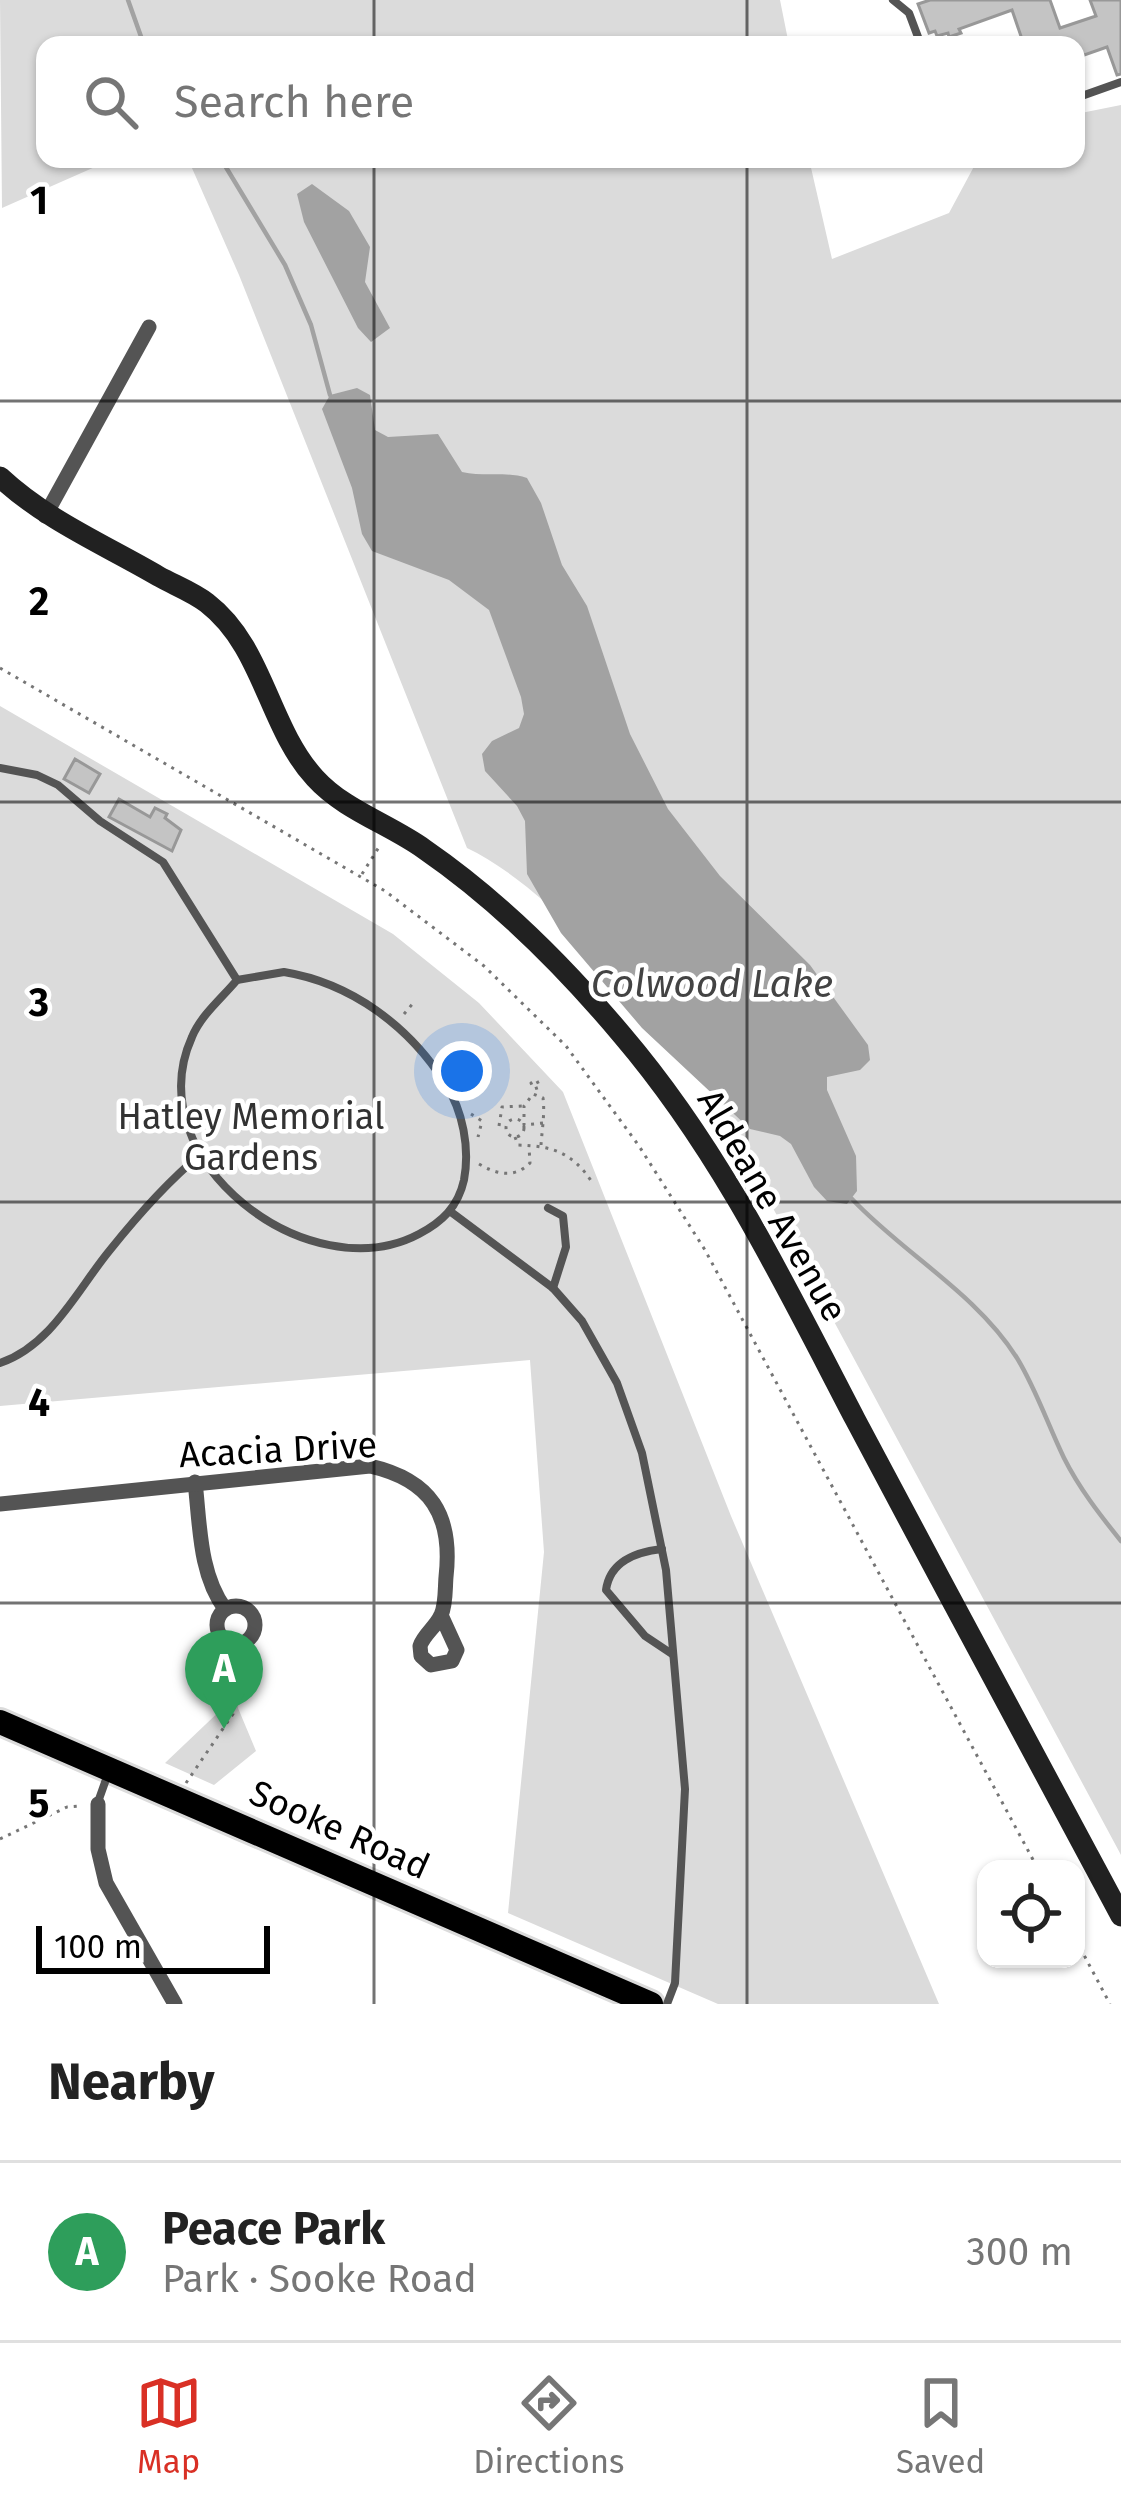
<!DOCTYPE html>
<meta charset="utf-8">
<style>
:root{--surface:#fff;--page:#f2f2f2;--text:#222;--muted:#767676;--line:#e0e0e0;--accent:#d93025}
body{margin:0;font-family:"Fira Sans",sans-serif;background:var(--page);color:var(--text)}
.controls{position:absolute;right:36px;bottom:36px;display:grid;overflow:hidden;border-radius:24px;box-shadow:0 3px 9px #0004}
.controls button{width:108px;height:108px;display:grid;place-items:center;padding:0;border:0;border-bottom:3px solid var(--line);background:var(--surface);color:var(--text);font:60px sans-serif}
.scale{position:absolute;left:36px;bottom:30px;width:234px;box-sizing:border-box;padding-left:12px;border:6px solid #000;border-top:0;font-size:33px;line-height:42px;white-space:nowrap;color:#000;-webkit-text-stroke:9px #fff;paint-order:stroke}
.you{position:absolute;left:462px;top:1071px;width:42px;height:42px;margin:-30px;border:9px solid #fff;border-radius:50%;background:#1a73e8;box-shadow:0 0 0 18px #1a73e833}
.badge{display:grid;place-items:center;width:78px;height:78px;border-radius:50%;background:var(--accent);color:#fff;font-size:39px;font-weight:700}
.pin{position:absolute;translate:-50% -99px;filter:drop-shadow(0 3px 6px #0008)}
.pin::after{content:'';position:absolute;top:63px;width:42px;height:36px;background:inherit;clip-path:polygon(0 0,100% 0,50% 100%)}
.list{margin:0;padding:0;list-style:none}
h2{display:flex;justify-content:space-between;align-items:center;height:156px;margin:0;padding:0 48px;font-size:51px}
h2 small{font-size:39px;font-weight:400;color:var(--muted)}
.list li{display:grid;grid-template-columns:78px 1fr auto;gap:36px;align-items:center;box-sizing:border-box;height:180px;padding:0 48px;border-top:3px solid var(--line)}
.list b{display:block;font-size:45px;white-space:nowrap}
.list p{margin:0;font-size:39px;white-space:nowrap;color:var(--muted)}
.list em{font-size:39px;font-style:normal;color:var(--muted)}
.icon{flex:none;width:66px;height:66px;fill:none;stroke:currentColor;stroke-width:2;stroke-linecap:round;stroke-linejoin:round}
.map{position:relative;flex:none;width:1121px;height:2004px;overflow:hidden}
.search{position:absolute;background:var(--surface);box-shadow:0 3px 9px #0004;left:36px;right:36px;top:36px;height:132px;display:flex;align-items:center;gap:30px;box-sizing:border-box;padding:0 42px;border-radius:24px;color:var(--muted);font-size:45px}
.sheet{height:336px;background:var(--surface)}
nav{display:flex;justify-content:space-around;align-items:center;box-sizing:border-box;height:168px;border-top:3px solid var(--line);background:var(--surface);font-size:33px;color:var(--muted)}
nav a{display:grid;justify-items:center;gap:6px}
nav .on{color:var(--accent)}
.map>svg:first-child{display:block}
.green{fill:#dbdbdb}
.water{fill:#a2a2a2}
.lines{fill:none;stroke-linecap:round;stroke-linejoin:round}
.stream{stroke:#a2a2a2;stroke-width:4.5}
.building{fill:#c4c4c4;stroke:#989898;stroke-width:3}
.primary-casing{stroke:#dbdbdb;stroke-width:30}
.path{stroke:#767676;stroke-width:3;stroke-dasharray:3 6;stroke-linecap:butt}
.lane{stroke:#545454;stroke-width:8}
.street{stroke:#545454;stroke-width:15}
.secondary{stroke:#212121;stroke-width:21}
.primary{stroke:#000;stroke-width:24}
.grid{fill:none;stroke:#000;stroke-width:3;stroke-opacity:0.55}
.labels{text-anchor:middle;stroke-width:9;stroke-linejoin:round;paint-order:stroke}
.park-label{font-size:36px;fill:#323232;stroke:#fff}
.street-label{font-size:36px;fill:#000;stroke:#fff}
.water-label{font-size:39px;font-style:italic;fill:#434343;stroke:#fff}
.grid-label{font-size:39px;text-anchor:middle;font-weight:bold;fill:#000;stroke:#fff;stroke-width:9;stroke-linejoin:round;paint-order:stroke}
</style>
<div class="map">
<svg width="1121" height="2004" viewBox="0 0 1121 2004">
<rect width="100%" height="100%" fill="#fff"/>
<g class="green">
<polygon points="0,0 780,0 789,45 45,45 45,159 113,159 2,208"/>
<path d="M1121,105V1855L710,1091C659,1015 550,887 467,848L239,275L188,159H809L832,259L949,213L978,159H1076V114Z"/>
<polygon points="0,706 393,934 479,1003 563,1092 731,1516 939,2004 718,2004 508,1913 544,1552 530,1360 0,1406"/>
<polygon points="233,1655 244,1656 238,1708 256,1751 214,1785 165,1763 226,1705"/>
</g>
<g class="water">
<polygon points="312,184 349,211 370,247 365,282 390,328 371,342 358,328 304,222 297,194"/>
<path d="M357,388L370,395L375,430L388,437L438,434L462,472C484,477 506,471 527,478L541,503L562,565L587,606L630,734L668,809L720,876L810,965L868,1045L870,1060L860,1070L827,1077V1090L856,1156L857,1191L847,1204L827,1201L814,1187L791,1144L780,1136L750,1129L642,1028L561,933L527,874L525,821L517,806L485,771L482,754L492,741L519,728L524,714L521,697L489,610L449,580L372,551L362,534L352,488L322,409L330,395Z"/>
</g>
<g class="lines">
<g class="stream">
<polyline points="128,0 144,45"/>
<polyline points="221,159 285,265 311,325 330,395"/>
<path d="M852,1199C904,1254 976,1293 1017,1358C1036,1389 1048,1425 1064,1458C1079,1488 1100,1515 1121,1541"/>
</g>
</g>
<g class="building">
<polygon points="930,0 1050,0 1060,28 1096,16 1090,0 1121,0 1121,74 1117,75 1107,47 1076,58 1076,45 1024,45 1012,10 959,29 961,33 949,37 948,33 937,36 935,31 929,33 918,4"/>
<polygon points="75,759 100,774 89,793 64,779"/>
<polygon points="119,799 150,817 155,808 167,814 165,818 181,830 172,851 109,817"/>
</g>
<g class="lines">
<g class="primary-casing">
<polyline id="primary" points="0,1722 651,2004"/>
</g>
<g class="path">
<polyline points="0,668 385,891 484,966 566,1046 639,1146 705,1250 1038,1869"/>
<polyline points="362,874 379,847"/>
<polyline points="404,1014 415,1001"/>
<polygon points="537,1081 540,1087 534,1089 531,1083"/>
<polyline points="471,1114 482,1121 478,1137"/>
<circle cx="515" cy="1128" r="9"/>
<polyline points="499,1126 502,1107 522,1106"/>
<path d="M515,1137L518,1145C552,1146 572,1152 592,1182"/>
<path d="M541,1145C542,1130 545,1113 543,1098L533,1094L524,1106V1125L543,1123"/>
<path d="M479,1164C496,1174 514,1179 530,1163L529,1147"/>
<polyline points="186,1783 233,1714 240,1644"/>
<polyline points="0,1839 67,1807 81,1806"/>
<polyline points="1076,1940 1110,2004"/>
</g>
<g class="lane">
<polyline points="893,0 909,13 921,45"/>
<polyline points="1076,98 1121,82"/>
<polyline points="0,768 37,775 58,785 100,821 163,862 237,980"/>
<path d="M284,972C351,983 409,1026 445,1083C463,1111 470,1148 464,1180C458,1207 442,1222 419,1234C310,1292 136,1161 192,1037C201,1015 222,998 237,980Z"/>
<polyline points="548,1208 563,1216 566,1247 553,1288"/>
<polyline points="451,1212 553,1288 582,1321 617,1383 642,1453 666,1570 685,1789 675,1983 667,2004"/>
<path d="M0,1363C52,1345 77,1290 110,1250C138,1215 166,1183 201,1154"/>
<path d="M662,1549C636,1552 610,1561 606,1590L645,1636L672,1654"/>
<polyline points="98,1802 109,1771"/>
</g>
<g class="street">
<polyline points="45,516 149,327"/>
<path d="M195,1482C200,1524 199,1574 225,1609"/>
<path d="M0,1504L370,1466C431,1480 453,1515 446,1577C445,1588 446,1605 441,1615C436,1627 424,1634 420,1646L421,1656L431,1665L452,1661L457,1650L441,1615"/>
<circle cx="236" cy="1625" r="19"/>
<polyline points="98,1804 98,1849 106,1883 175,2004"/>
</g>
<path class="secondary" d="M0,477C46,520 103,544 158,576C174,585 193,592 207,603C264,647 268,727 315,778C344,810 389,824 424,849C498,900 565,967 622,1035C721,1151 785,1285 855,1419C943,1585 1032,1750 1121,1916"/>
<use href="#primary" class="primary"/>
</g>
<path class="grid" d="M374,0V45M747,0V45M374,159V2004M747,159V2004M0,401H1121M0,802H1121M0,1202H1121M0,1603H1121"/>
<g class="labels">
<g class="park-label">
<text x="251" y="1129">Hatley Memorial<tspan x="251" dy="41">Gardens</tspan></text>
</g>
<g class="street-label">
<text transform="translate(773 1205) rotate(60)" y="13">Aldeane Avenue</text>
<text transform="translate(278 1449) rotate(-3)" y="13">Acacia Drive</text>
<text transform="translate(340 1829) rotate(24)" y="13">Sooke Road</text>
</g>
<g class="water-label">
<text x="712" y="997">Colwood Lake</text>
</g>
</g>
<g class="grid-label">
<text x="39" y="214">1</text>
<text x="39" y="615">2</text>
<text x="39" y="1016">3</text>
<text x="39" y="1416">4</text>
<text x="39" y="1817">5</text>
</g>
</svg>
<div class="controls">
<button><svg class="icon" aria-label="locate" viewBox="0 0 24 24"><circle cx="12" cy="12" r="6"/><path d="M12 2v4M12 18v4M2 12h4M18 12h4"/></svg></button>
</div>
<div class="scale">100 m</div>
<div class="you"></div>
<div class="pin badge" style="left:224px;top:1729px;background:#2e9e5b">A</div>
<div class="search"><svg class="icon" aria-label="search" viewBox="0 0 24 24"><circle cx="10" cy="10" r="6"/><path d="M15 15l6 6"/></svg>Search here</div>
</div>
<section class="sheet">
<h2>Nearby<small></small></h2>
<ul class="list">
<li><span class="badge" style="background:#2e9e5b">A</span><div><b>Peace Park</b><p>Park · Sooke Road</p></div><em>300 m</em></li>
</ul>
</section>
<nav>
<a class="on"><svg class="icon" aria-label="map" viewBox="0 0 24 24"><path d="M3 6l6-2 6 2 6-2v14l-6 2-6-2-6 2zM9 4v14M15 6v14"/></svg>Map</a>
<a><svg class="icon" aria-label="directions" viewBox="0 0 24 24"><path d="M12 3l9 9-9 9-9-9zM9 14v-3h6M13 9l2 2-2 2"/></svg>Directions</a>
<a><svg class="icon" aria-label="saved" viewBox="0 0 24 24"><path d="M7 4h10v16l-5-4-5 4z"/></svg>Saved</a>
</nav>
